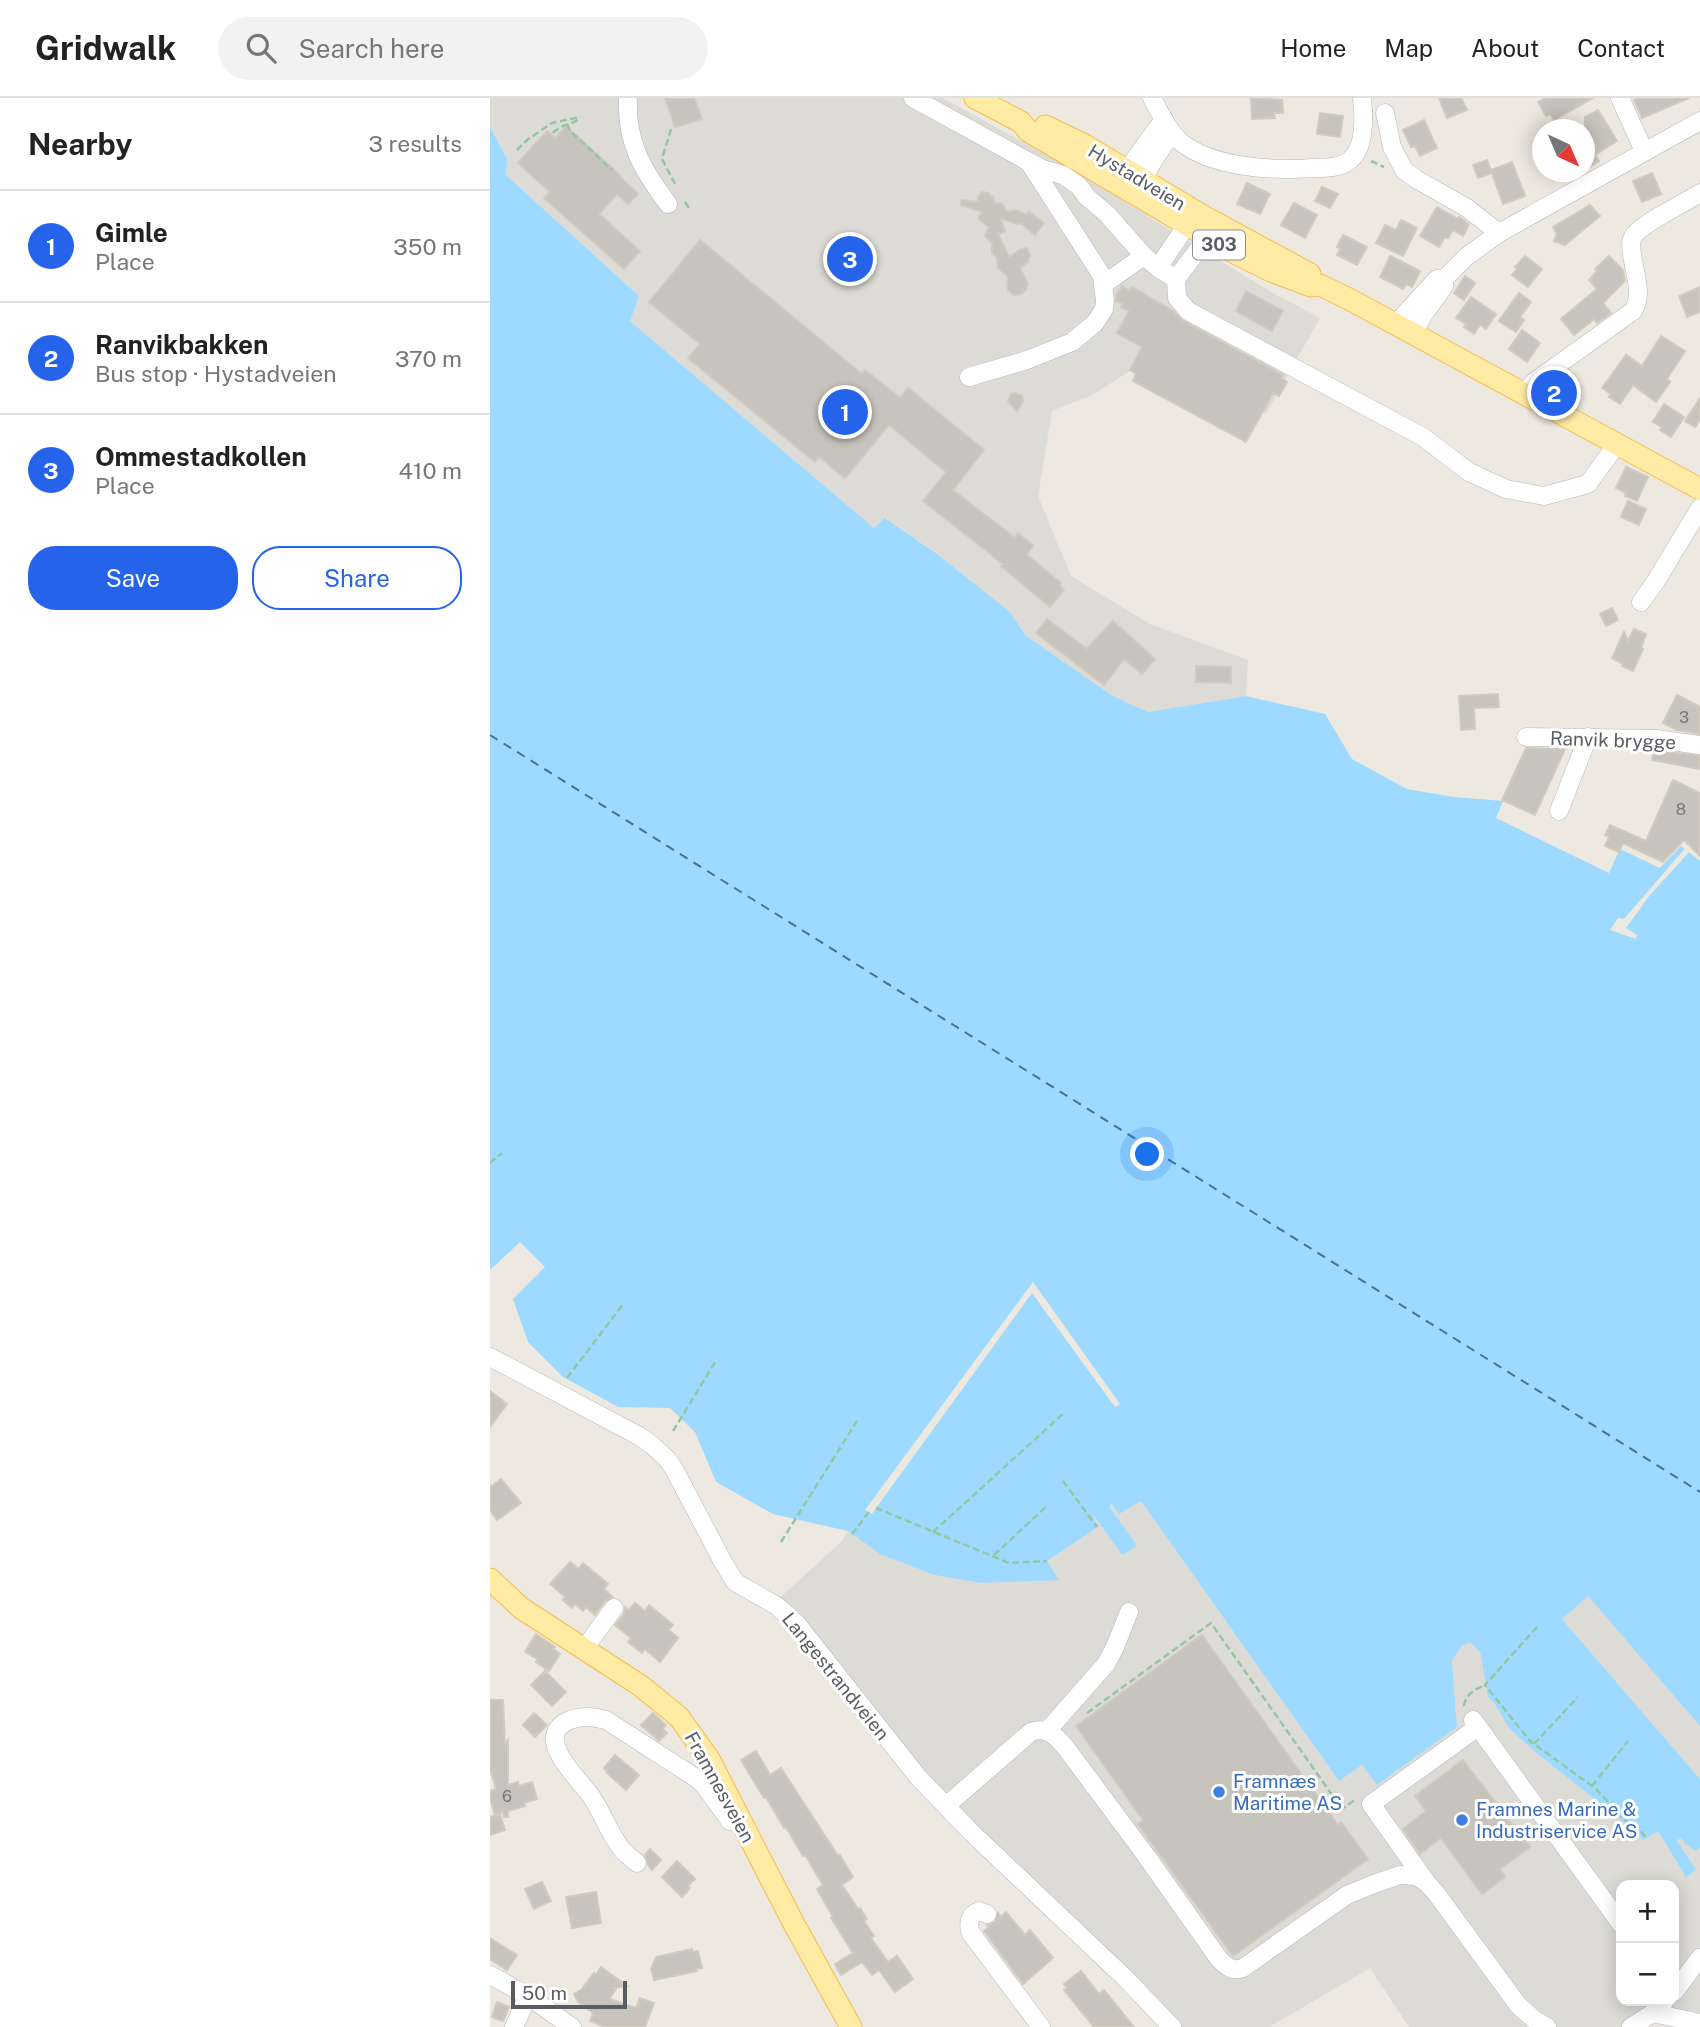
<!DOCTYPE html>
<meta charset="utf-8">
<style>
:root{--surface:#fff;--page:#f2f2f2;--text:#222;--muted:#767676;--line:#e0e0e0;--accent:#2563eb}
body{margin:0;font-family:"Public Sans",sans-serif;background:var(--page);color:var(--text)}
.controls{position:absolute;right:21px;bottom:21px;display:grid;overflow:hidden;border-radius:14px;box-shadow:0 4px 18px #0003}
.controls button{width:63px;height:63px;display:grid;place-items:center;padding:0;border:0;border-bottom:2px solid var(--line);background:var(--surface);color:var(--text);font:35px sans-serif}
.compass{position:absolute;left:1042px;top:21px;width:63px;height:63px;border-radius:50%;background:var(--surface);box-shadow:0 4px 18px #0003;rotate:136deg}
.scale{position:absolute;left:21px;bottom:18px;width:116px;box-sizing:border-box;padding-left:7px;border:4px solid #595d62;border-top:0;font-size:19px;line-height:24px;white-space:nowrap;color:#595d62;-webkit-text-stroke:5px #fff;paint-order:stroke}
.you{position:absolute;left:658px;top:1057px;width:24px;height:24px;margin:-18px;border:5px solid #fff;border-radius:50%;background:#1a73e8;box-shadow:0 0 0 10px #1a73e833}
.badge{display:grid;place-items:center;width:46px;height:46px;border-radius:50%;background:var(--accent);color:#fff;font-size:23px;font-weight:700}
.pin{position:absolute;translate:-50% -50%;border:4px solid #fff;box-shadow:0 2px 7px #0006}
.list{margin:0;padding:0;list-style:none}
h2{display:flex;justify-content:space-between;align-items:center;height:91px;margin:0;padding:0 28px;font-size:30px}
h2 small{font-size:23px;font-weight:400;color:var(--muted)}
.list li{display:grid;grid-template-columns:46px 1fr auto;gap:21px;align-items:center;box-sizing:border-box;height:112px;padding:0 28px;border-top:2px solid var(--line)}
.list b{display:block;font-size:26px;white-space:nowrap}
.list p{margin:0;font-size:23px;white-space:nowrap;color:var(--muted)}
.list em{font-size:23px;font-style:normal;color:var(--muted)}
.actions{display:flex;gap:14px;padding:21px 28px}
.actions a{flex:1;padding:16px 0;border:2px solid var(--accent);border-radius:28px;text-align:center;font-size:24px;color:var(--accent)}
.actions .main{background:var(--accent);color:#fff}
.icon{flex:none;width:38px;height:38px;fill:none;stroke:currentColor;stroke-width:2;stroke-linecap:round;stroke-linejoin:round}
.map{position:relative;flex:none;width:1210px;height:1929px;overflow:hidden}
header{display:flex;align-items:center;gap:42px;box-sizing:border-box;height:98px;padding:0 35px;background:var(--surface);border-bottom:2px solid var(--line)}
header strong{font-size:33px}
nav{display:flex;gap:38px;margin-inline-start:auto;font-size:24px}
.search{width:490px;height:63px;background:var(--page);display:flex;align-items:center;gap:18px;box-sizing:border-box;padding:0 24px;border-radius:38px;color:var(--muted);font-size:26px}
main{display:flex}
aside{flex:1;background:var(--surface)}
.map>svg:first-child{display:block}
.industrial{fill:#dddbd5;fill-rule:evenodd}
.water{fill:#9edaff}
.pier{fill:#ede9e0}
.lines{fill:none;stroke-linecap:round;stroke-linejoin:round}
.ferry{stroke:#3676ab;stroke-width:2;stroke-dasharray:9 7;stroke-linecap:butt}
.building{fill:#c7c4bd;stroke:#d1cabe;stroke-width:2}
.minor-casing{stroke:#b3b7bc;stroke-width:19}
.major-casing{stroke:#f5bd50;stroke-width:23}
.path{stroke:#94c7a0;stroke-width:2.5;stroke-dasharray:7 3.5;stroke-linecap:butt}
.minor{stroke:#fff;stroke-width:18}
.major{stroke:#ffeba3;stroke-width:21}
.shop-dot{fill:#3f7fe0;stroke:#fff;stroke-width:2.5}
.labels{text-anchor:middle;stroke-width:6;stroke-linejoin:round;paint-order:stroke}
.number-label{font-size:16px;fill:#747779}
.shield{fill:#fff;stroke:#8b8e91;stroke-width:2}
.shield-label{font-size:18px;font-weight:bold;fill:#595d62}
.street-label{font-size:19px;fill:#595d62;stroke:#fff}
.shop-label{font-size:19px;fill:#366cbe;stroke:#fff;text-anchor:start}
</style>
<header>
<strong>Gridwalk</strong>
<div class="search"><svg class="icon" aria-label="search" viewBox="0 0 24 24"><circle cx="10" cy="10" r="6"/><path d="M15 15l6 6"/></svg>Search here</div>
<nav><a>Home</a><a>Map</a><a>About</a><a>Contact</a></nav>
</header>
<main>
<aside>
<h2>Nearby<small>3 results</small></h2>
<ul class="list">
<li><span class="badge">1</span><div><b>Gimle</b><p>Place</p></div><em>350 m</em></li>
<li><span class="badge">2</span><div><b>Ranvikbakken</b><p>Bus stop · Hystadveien</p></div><em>370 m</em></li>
<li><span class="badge">3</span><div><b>Ommestadkollen</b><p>Place</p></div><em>410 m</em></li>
</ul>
<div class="actions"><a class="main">Save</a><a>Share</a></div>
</aside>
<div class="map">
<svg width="1210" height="1929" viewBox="0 0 1210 1929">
<rect width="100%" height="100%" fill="#ede9e0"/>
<g class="industrial">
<polygon points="0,0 453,0 578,69 781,194 830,220 776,316 667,256 602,297 562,313 548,398 581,478 660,526 758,562 756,598 658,614 623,598 536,538 520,514 447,456 396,420 384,430 140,223 148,197 16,77 17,61 0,29"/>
<path d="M651,1403L849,1682L872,1667L967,1629L962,1563L972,1547L980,1543L990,1554L998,1599L1005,1605L1021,1632L1131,1721L1153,1742L1168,1732L1206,1772L1187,1742L1192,1740L1206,1753L1210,1750V1925L1163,1915L1140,1929H919L880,1870L779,1929H682L428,1679L283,1506L352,1443L358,1433L390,1456L569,1482L557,1463L608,1427L603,1420L605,1418L632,1457L646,1448L619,1408L622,1406ZM1131,1787H1184V1903H1131Z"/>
<polygon points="1098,1497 1210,1628 1210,1681 1072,1521"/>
</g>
<path class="water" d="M0,29L17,61L16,77L149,198L140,223L384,430L395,420L447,456L520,514L536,538L623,598L658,614L756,598L835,616L862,661L917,691L964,699L1013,703L1006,720L1119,775L1130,751L1170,770L1191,748L1210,763V1628L1098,1498L1072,1521L1210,1681V1750L1206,1753L1195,1746L1192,1740L1187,1742L1206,1772L1196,1779L1168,1733L1153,1742C1112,1703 1064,1672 1023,1634C1013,1624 1010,1609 998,1599L990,1554L980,1544L972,1547L962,1563L967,1629L887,1687L872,1667L849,1683L651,1403L629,1416L622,1406L619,1408L647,1448L632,1457L605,1419L603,1420L609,1428L557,1463L569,1482L491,1485L445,1477L390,1456L358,1433L283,1416L226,1384L205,1334L180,1310L128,1309L73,1279L38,1244L23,1201L55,1169L30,1144L0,1172Z"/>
<g class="pier">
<polygon points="1197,748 1202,751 1160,797 1136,830 1147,837 1146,841 1120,832 1128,820 1134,821"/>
<polygon points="543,1184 630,1306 625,1309 542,1195 386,1410 382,1416 375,1412"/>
</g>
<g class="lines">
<polyline class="ferry" points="0,637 1210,1394"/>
</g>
<g class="building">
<polygon points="175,0 204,0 212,21 185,29"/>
<polygon points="761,0 792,2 793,15 784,15 785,20 762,21"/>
<polygon points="949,0 971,0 977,12 957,20"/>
<polygon points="1056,0 1103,0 1064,22 1060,16 1056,18 1048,4"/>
<polygon points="1150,0 1199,0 1152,20 1144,2"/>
<polygon points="1108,12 1127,43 1105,57 1109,63 1095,72 1095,19"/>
<polygon points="830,15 853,18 850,39 827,36"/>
<polygon points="934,22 947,50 930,58 925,48 921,49 913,32"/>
<polygon points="76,28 131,78 130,79 148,96 138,106 127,96 109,116 150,153 134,171 54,100 60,94 28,65 57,33 65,40"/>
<polygon points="997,62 1002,75 988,80 983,67"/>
<polygon points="1022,64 1035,98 1013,106 1001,72"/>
<polygon points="1162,75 1171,96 1152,104 1143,83"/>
<polygon points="757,85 780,96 770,116 747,106"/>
<polygon points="832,89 848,96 840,110 825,103"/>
<polygon points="492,94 498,95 502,100 503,97 504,105 512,106 518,114 526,112 537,117 539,114 554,125 545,137 531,125 527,126 510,120 515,133 510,136 508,134 509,138 519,159 530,152 537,150 540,157 538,164 530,170 538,186 536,192 531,196 524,197 518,192 517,186 518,179 508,170 507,160 502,155 502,145 495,138 499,129 488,120 492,114 471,107 472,102 489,104 488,99"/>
<polygon points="804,105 827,117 815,140 791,127"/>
<polygon points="1100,107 1110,118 1075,147 1064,143 1067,136 1063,129"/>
<polygon points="947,109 968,121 969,119 979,126 973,138 963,132 958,140 955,139 949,149 930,138"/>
<polygon points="911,122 927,130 913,158 886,145 895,127 906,132"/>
<polygon points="853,137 877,149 867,167 847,157 850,151 847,149"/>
<polygon points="210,142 372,276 375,272 410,300 418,290 494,352 463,392 525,440 528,435 543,447 537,457 571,485 569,487 574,492 560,509 511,468 513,466 433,403 456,374 399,327 355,380 329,359 325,364 198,260 210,246 159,204"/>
<polygon points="900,158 930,173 922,189 916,186 913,191 890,179"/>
<polygon points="1035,158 1052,171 1038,189 1022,177 1027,171 1025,169"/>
<polygon points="1119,158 1133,172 1135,183 1113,205 1121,215 1107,225 1104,221 1084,237 1071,221 1107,191 1099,182 1107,173 1105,171"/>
<polygon points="975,178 985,185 974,202 964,195"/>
<polygon points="632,188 640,193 642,189 683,213 693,223 793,277 791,280 797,284 789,298 783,295 756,344 643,283 646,276 640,272 652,249 627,235 639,213 631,209 633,206 626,203 626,198"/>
<polygon points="1210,189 1210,214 1197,219 1189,198"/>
<polygon points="756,193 793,213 782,233 746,213"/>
<polygon points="1029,195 1041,204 1030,219 1034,222 1026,234 1009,223"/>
<polygon points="981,199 1006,216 996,231 990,227 984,236 974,229 976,226 966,220"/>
<polygon points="1032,232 1050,245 1037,264 1019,251"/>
<polygon points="1171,238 1195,253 1177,281 1180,284 1166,304 1143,287 1130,306 1119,299 1121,296 1112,290 1136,257 1152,268"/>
<polygon points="525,295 532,298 533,303 527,313 518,303 521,296"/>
<polygon points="1210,300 1210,321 1205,329 1195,323"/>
<polygon points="1174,306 1194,319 1181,339 1170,332 1172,329 1163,324"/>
<polygon points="1136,369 1158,379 1147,403 1135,398 1136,395 1126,390"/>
<polygon points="1138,403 1156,411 1149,427 1131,419"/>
<polygon points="1122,510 1128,522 1116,528 1110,516"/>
<polygon points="557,521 597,551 623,523 665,561 652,576 634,561 614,587 546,535"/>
<polygon points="1144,531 1156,536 1151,550 1153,551 1143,573 1132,568 1133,566 1122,560 1134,534 1138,543"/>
<polygon points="706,568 741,569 741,585 706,584"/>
<polygon points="1008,596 1009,609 984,610 985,631 971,632 969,598"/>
<polygon points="1187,597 1210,609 1210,636 1187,632 1173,625"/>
<polygon points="1036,650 1075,651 1045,717 1012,702"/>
<polygon points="1164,652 1210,658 1210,671 1162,662"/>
<polygon points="1183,682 1210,695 1210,758 1194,742 1173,764 1133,745 1129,754 1115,748 1119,739 1115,737 1120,727 1156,743"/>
<polygon points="0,1293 17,1306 0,1329"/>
<polygon points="11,1381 31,1405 7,1422 0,1412 0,1389"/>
<polygon points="80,1464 89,1471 93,1465 118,1486 114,1491 123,1499 115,1503 105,1517 96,1509 93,1513 85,1506 82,1510 73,1502 75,1499 60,1486"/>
<polygon points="145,1505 155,1513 159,1507 183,1527 179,1532 188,1540 170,1564 155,1551 152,1555 138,1544 141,1540 125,1527 134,1516 135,1509 139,1512"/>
<polygon points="46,1536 65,1549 63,1551 70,1556 59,1573 46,1564 47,1561 35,1554"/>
<polygon points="712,1537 848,1727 851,1724 878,1761 743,1858 648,1726 653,1722 586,1628"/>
<polygon points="55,1573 76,1594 62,1608 41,1587"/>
<polygon points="0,1602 13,1602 15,1645 18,1642 18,1687 28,1684 29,1688 42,1684 47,1701 34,1705 35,1708 18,1713 18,1719 14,1719 13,1714 5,1717 0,1700 0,1693 6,1691 0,1670"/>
<polygon points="44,1615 57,1627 45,1639 33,1627"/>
<polygon points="163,1615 176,1627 173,1631 177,1635 169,1643 151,1627"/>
<polygon points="266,1653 280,1677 291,1670 348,1758 350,1757 363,1779 352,1787 368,1811 370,1810 377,1821 374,1823 384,1838 381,1840 398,1864 407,1858 423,1881 405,1894 389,1872 382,1877 372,1864 351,1877 345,1866 363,1855 341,1820 343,1819 327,1791 333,1787 315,1757 313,1758 296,1729 294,1730 276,1699 274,1700 251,1662"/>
<polygon points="125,1657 149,1677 136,1692 116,1674 117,1673 114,1670"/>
<polygon points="973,1662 1040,1749 1010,1771 1015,1779 992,1796 951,1740 930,1756 913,1731 936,1713 925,1698"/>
<polygon points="10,1716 15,1732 0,1737 0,1719"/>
<polygon points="160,1751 171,1762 162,1772 158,1767 155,1757"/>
<polygon points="187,1763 205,1781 198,1788 200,1790 192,1799 172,1779"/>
<polygon points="52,1784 61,1803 44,1811 35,1791"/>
<polygon points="106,1794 111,1825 82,1830 76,1799"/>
<polygon points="516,1814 535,1837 540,1832 563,1860 533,1886 494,1833 499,1829 497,1827 505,1824 508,1815 511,1819"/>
<polygon points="0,1840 27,1857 17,1872 0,1861"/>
<polygon points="202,1851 202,1854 208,1853 212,1870 206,1871 207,1873 164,1882 161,1871 166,1859"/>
<polygon points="111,1869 137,1888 124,1890 126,1891 119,1901 146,1910 150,1900 164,1905 155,1929 115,1929 100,1923 103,1915 88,1904 84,1896 91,1892 104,1875 106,1877"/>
<polygon points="591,1873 609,1896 614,1892 644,1929 604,1929 574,1892 577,1890 574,1886"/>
<polygon points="7,1904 19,1909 13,1923 2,1919"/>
</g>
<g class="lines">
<g class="minor-casing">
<g id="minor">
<path d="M138,0C136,44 152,71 178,106"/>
<polyline points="423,0 552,71 573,77 589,88 597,99 617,116 654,158 668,170 686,181 687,200 698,213 933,339 979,374 1016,391 1054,398 1098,386 1127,346"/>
<path d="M662,0C670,15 678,33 692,45C724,70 785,73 823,70C835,70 851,70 860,62C876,49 874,18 872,0"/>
<polyline points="1130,0 1154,53"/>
<polyline points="895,15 902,49 914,72 926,81 977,110 1009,135"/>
<polyline points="635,86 637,72 674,21"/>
<polyline points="641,87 653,82 663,63 682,35"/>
<polyline points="668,170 696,128 715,119 717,140 686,181"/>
<polyline points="614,186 654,158"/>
<polyline points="908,227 912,219 947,181 955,180 976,159 1009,135 1210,23"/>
<polyline points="923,236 934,216 954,188 954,183"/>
<polyline points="479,279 537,262 582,244 605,225 614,211 615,203 612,178 539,64"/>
<path d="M1034,296L1044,284L1143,213C1158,192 1133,151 1144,137C1157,122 1192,107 1210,95"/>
<polyline points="1151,504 1166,483 1210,410"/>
<polyline points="1036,639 1166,641 1210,647"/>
<polyline points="1069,713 1098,639"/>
<polyline points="0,1259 149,1338 162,1347 177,1361 184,1371 233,1464 245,1484 287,1508 307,1526 428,1679 482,1735 634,1879 682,1929"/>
<polyline points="94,1551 124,1510"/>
<polyline points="983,1622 1131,1826"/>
<polyline points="557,1633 616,1566 625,1549 639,1514"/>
<path d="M457,1707L541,1634C557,1628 566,1638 576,1650L657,1759L729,1861C736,1868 742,1874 753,1870L857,1797L884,1786L910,1777L926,1778L936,1784L946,1795L1028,1907L1046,1923L1057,1929"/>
<path d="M147,1765C142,1760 135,1756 131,1750C119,1735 112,1714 101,1698C90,1682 46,1643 74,1625C87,1617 102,1618 116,1622L206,1680L214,1687L240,1723H251"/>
<polyline points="936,1784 881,1706 988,1629"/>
<path d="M497,1816L489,1813C479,1817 478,1824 480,1834L551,1929"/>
<polyline points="0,1877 38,1898 82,1929"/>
<polyline points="1184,1894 1210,1860"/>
<polyline points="1163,1915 1210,1925"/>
<polyline points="24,1929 38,1898"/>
<polyline points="1141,1929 1163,1915 1175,1903"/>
</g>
</g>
<g class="major-casing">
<g id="major">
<polyline points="485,0 531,24 538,33 745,155 781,173 821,188 830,187 859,201 1210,391"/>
<polyline points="555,28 595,47 715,119 820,176"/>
<polyline points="0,1481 31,1510 151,1588 189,1619 219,1661 304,1826 361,1929"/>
</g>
</g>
<g class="path">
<polyline points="77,26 80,33 122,72"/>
<polyline points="181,31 172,61 185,86"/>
<path d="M63,35C74,24 83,28 90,19"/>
<polyline points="27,52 37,42 62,25 90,19"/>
<polyline points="881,63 894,69"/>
<polyline points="195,104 200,112"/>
<polyline points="0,1065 12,1055"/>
<polyline points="77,1280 134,1205"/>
<polyline points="183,1333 227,1261"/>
<polyline points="573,1383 607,1429"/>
<polyline points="386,1410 519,1465 557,1463"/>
<polyline points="443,1434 574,1315"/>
<polyline points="362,1436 379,1414"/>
<polyline points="291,1444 367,1323"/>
<polyline points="504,1457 558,1407"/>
<polyline points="1047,1529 995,1587 1040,1643 1106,1691 1139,1726 1148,1729 1156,1740"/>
<path d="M974,1608C975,1597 985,1591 995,1587"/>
<polyline points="597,1615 721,1525 852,1711 865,1702"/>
<polyline points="1044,1646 1088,1599"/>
<polyline points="1102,1688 1138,1643"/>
</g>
<use href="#minor" class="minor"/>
<use href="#major" class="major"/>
</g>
<g class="shop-dot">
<circle cx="729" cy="1694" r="7"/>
<circle cx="972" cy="1722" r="7"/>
</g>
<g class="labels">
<g class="number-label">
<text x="1194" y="625">3</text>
<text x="1191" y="717">8</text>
<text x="17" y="1704">6</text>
</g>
<rect class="shield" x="703" y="132.5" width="52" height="29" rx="5"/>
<g class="shield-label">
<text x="729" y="153">303</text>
</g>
<g class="street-label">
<text transform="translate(647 79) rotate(31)" y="7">Hystadveien</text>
<text transform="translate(1123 642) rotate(2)" y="7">Ranvik brygge</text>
<text transform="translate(346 1578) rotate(51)" y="7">Langestrandveien</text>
<text transform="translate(230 1689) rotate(61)" y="7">Framnesveien</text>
</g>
<g class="shop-label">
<text x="743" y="1690">Framnæs<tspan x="743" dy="22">Maritime AS</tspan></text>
<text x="986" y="1718">Framnes Marine &amp;<tspan x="986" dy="22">Industriservice AS</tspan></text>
</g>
</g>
</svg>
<div class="controls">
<button>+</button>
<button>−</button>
</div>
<svg class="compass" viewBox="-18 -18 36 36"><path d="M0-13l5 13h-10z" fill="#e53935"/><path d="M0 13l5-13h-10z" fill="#767676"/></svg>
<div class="scale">50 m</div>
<div class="you"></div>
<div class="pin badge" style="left:355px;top:314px">1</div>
<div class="pin badge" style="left:1064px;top:295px">2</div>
<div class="pin badge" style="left:360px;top:161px">3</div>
</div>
</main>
